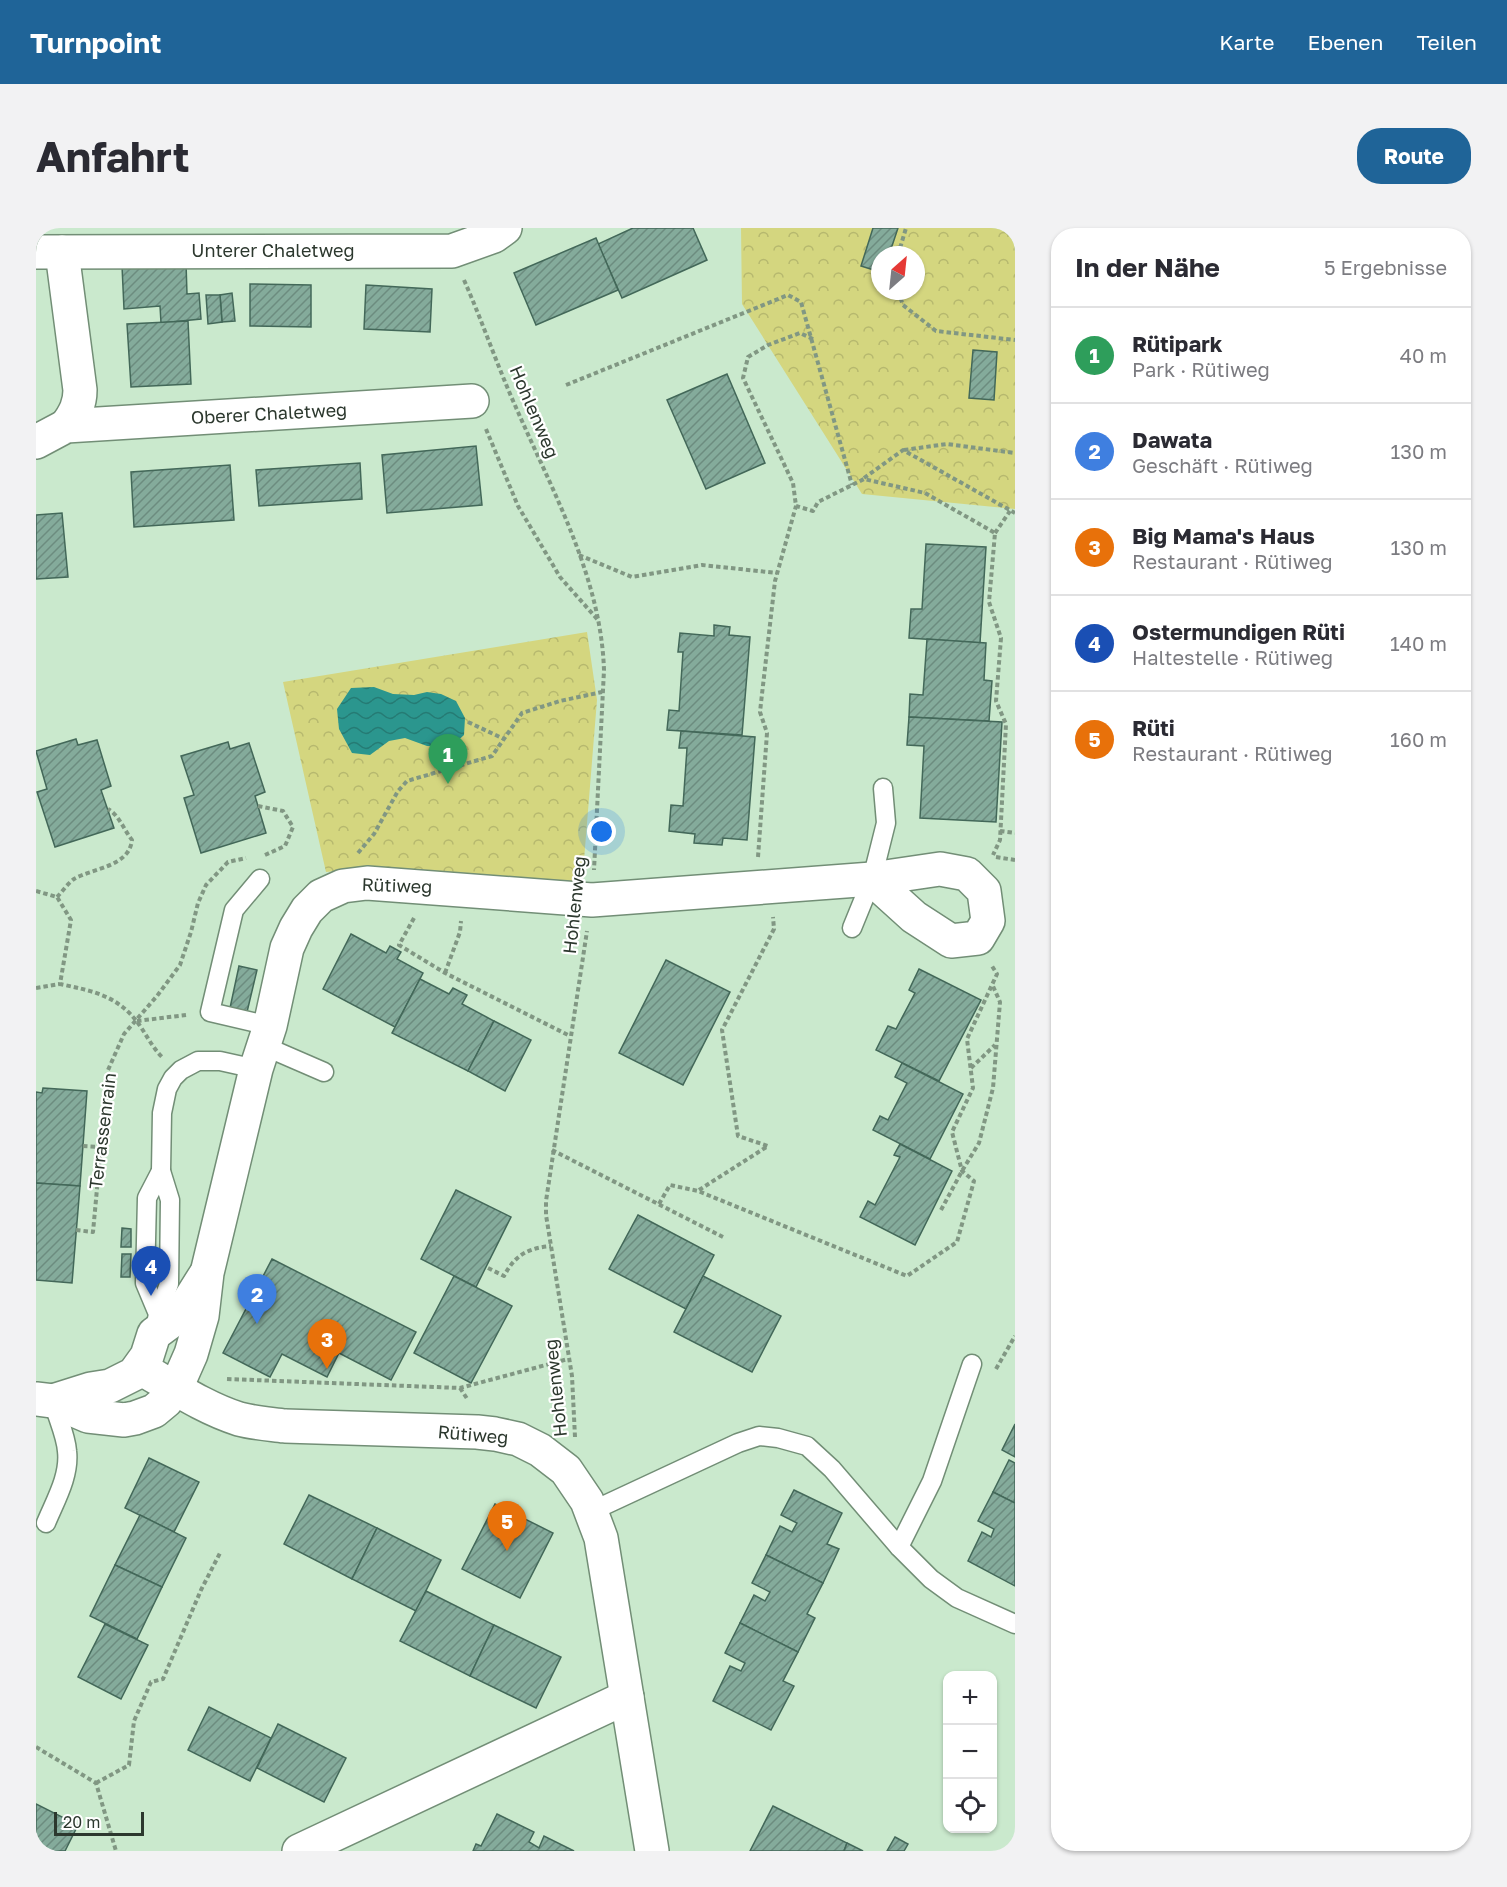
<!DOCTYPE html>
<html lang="de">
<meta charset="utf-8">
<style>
:root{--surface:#fff;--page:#f2f2f3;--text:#2b2b33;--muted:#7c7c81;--line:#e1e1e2;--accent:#1f6498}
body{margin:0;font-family:"Golos Text",sans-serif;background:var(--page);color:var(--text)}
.controls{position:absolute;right:18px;bottom:18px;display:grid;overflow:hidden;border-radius:12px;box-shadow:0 2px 4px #0004}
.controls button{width:54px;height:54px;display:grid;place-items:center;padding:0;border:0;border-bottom:2px solid var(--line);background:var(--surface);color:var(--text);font:30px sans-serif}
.compass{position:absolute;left:835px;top:18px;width:54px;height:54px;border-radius:50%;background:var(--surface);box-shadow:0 2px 4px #0004;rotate:27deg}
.scale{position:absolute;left:18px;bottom:15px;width:90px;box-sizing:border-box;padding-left:6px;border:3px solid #2c382e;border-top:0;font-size:16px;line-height:21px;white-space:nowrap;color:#2c382e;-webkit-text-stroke:4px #fff;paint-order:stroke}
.you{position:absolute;left:566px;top:604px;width:21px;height:21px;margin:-15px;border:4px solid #fff;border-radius:50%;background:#1a73e8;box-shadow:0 0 0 9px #1a73e833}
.badge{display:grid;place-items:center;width:39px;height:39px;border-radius:50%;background:var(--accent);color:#fff;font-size:20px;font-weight:700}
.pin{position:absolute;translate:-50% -50px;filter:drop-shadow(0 2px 3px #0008)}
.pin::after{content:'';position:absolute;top:32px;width:21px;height:18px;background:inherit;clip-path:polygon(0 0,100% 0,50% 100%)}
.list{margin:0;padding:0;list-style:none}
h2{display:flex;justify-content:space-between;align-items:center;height:78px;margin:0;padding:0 24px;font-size:26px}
h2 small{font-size:20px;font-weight:400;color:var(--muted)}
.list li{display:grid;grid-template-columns:39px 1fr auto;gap:18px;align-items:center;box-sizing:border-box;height:96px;padding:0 24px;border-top:2px solid var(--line)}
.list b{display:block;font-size:22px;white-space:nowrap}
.list p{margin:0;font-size:20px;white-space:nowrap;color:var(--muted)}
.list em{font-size:20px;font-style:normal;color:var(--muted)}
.icon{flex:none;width:33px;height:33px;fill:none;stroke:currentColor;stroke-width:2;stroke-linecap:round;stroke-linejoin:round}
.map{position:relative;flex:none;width:979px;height:1623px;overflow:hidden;border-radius:24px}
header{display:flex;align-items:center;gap:36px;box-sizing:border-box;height:84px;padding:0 30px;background:var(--accent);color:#fff}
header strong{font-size:28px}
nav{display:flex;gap:33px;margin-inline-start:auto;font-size:21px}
.intro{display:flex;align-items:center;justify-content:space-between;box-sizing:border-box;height:144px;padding:0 36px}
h1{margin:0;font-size:42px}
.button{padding:15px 27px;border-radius:24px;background:var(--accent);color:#fff;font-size:21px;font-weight:700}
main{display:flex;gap:36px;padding:0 36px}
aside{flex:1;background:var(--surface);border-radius:24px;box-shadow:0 2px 4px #0004}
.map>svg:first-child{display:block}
.forest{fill:url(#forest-crowns);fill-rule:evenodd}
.water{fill:url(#water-waves)}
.building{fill:url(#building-hatch);stroke:#436859;stroke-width:1.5}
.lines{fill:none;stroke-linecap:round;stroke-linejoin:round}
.service-casing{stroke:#728e76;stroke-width:21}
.minor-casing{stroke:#728e76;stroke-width:36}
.path{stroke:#819783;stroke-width:4;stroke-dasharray:4.5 3;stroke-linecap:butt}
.service{stroke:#fff;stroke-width:18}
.minor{stroke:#fff;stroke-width:33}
.labels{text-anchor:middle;stroke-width:4.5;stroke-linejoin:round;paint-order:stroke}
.street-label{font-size:18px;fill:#2c382e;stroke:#fff}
</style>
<header>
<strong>Turnpoint</strong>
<nav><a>Karte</a><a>Ebenen</a><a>Teilen</a></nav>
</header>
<div class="intro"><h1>Anfahrt</h1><a class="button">Route</a></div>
<main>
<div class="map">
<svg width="979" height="1623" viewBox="0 0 979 1623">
<defs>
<pattern id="forest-crowns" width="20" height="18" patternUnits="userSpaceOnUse" patternTransform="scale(1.5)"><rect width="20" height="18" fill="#d4d67f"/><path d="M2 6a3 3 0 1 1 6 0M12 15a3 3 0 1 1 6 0" fill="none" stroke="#b6b86e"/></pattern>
<pattern id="water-waves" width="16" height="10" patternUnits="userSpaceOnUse" patternTransform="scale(1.5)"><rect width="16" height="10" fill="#2b968e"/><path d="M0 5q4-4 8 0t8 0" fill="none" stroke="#257b74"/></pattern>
<pattern id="building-hatch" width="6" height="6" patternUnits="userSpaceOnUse" patternTransform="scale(1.5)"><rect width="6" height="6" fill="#84ab9b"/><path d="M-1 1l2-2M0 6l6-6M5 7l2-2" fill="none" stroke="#6c8c7f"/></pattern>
</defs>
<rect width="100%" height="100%" fill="#cae9cd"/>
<g class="forest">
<path d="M705,0H979V281L826,266L706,76ZM844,27H880V63H844Z"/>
<polygon points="551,404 561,472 546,657 337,640 290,644 247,454"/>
</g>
<polygon class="water" points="338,459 357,466 378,467 391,464 405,466 420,473 429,490 428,507 415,519 391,518 369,510 353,513 334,527 316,525 303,501 301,481 315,460"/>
<g class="building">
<polygon points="597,0 657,0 671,32 586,70 562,16"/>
<polygon points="837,0 862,0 853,27 844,27 844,44 825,38"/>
<polygon points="560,10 582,62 500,97 478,45"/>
<polygon points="150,35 151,66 163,65 165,91 125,95 124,78 88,81 86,38"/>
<polygon points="214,56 275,57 275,99 214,98"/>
<polygon points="330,57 396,61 394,104 328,101"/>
<polygon points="196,65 199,93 186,94 184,67"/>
<polygon points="170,67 184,67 186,94 172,96"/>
<polygon points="152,93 155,156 95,159 91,96"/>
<polygon points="937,122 961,124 958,172 933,170"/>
<polygon points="691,146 729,235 670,261 631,172"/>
<polygon points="440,218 446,277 351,285 346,227"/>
<polygon points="324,235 326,271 223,278 220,242"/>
<polygon points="194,237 198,292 98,299 95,244"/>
<polygon points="26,285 32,349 0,351 0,287"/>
<polygon points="890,316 950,319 944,415 873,410 875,381 886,381"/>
<polygon points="678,397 694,399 693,407 714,409 706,507 631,502 633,482 643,483 647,424 642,424 644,405 678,408"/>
<polygon points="891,411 950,415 948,452 956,453 953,493 873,489 874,466 887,467"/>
<polygon points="873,489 966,494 960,594 884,590 888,518 871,517"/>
<polygon points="645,503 719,509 711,612 687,610 686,617 658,615 659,606 633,603 635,577 647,578 651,520 643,520"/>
<polygon points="40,511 42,517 61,512 75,558 65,562 78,600 19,619 1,564 11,561 0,523"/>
<polygon points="192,514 194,521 213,515 229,564 219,568 230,605 165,625 148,570 158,567 145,528"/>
<polygon points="315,706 350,725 354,718 365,724 361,731 387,745 359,799 287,761"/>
<polygon points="630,732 694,764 647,857 583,825"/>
<polygon points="203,738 221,742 211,784 194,780"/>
<polygon points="883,741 945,772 903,853 840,822 852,798 860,801 879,765 873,762"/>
<polygon points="384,751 413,766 417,760 431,767 426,776 458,793 432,843 356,805"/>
<polygon points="458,793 495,812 469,863 432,843"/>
<polygon points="866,835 927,866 894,931 837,902 844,888 852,892 871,855 859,849"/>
<polygon points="7,860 51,863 44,958 0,955 0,864 6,865"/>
<polygon points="864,916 916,943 879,1017 824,989 832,973 839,977 864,929 858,927"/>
<polygon points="0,955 44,958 36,1055 0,1052"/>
<polygon points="420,962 475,989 440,1059 385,1031"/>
<polygon points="602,987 678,1027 650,1081 573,1041"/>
<polygon points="86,1000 95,1001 95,1019 85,1019"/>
<polygon points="86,1026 95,1026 94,1049 85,1049"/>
<polygon points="236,1031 380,1104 355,1152 303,1125 291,1149 246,1126 234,1149 187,1125"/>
<polygon points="418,1048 476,1078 435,1155 378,1125"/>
<polygon points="667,1048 745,1088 716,1144 638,1104"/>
<polygon points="979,1196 979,1229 966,1222"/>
<polygon points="113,1230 163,1254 138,1304 89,1280"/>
<polygon points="973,1232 979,1235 979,1275 957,1264"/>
<polygon points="758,1262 806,1285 791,1316 803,1321 787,1355 730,1327 744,1298 756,1304 761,1295 745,1287"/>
<polygon points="957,1264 979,1275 979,1358 932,1333 946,1304 955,1309 958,1301 942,1293"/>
<polygon points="273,1267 341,1300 316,1351 248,1316"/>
<polygon points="459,1276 517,1305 484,1370 426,1341"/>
<polygon points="104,1287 150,1310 126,1359 79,1337"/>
<polygon points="341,1300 405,1332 380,1383 316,1351"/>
<polygon points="730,1327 787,1355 771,1386 779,1390 762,1424 704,1395 718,1367 729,1373 734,1364 716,1355"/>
<polygon points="79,1337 126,1359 101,1411 54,1388"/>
<polygon points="390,1363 458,1397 434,1448 364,1413"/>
<polygon points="704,1395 762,1424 747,1453 758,1458 735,1502 677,1473 694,1438 705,1443 709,1435 689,1425"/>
<polygon points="69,1396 112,1417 85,1471 42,1449"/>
<polygon points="458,1397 525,1429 500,1480 434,1448"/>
<polygon points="173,1479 235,1510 214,1553 152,1522"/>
<polygon points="242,1496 310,1530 288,1574 221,1540"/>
<polygon points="0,1576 42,1597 29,1623 0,1623"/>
<polygon points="737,1578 811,1615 808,1623 714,1623"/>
<polygon points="461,1586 498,1604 493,1614 503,1620 508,1608 538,1623 437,1623 440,1616 445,1618"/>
<polygon points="859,1609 872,1616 868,1623 851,1623"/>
<polygon points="811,1615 827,1623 808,1623"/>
</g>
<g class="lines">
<g class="service-casing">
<g id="service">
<polyline points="224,651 198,682 174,784 234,798"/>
<polyline points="816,700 836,651 850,595 847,560"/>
<polyline points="228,818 288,844"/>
<polyline points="122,1086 133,1056 134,972 125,943 126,885 131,861 137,850 145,842 162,833 184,833 220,841"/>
<polyline points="121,1091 122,1086 109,1055 111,970 125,943"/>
<polyline points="556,1283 702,1215 723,1208 742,1210 771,1218 796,1241 863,1319 895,1351 921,1370 979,1396"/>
<path d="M10,1295C19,1273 34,1248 31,1223C30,1207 21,1189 17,1173"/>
<polyline points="863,1319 896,1253 936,1136"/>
</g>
</g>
<g class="minor-casing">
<g id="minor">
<polyline points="0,24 416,23 458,8 469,0"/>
<path d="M26,24L44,162C44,176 39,186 30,198"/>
<polyline points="0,214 30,198 436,173"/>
<path d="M104,1140C136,1158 168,1180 203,1191C218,1195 234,1196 249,1198L441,1204L459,1206L482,1211L504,1222L530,1242L551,1273L565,1310L616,1623"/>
<polyline points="0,1171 17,1173 52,1188 88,1192 99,1190 118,1183 130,1173 140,1160 155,1126 166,1088 171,1045 220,841 234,798 251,720 260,700 271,682 285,668 307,658 331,655 556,672 836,651 878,689 915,713 942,710 952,693 948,663 931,646 904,641 836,651"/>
<polyline points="17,1173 55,1161 74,1158 98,1146 111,1128 118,1106 137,1092 151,1076 168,1049"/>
<polyline points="263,1623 591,1469"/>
</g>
</g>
<g class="path">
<polyline points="862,27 870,0"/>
<path d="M428,52C447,95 462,140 482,184C518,266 565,351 568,442L558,642"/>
<polyline points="862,63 867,77 900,103 979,112"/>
<polyline points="777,111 764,105 732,117 712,129 707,150 757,255 760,278 777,283 782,274 828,251 889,265 959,305 953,374 965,410 960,473 970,496 964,612 957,627"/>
<polyline points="530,157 752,67 765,74 816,257"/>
<polyline points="450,201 482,278 524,349 562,392"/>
<polyline points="868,222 911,216 979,225"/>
<polyline points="828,250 867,222 979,285"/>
<polyline points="959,305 974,283"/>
<polyline points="543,327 596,349 666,337 741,345"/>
<polyline points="432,494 468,511"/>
<polyline points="222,578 247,583 257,599 249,618 229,627"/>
<polyline points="964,603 979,605"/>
<polyline points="322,625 338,606 362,563 371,553 456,528 486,485 524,473 566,464"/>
<polyline points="722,629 731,505 724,484 726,466 739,353 760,278"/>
<polyline points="960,629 979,632"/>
<path d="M0,663L21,669L35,692L24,756C56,763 81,767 102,795C110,806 116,819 126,829"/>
<path d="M21,669C26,664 32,655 38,651C57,640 93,639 96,612C88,602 83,587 72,581"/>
<polyline points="378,690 363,717 409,745 534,808"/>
<polyline points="409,745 424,704 425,693"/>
<polyline points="0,760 24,756"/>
<polyline points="101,793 150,787"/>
<polyline points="935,840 959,817"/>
<polyline points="47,918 64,919"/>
<polyline points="516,922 687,1009"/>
<polyline points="663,962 732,918 702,908 686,802 738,701 737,689"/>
<polyline points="623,976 634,957 662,963 871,1048 921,1014 938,953 926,943 916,904 937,860 931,811 961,746 956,738"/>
<polyline points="905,982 926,943 943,915 957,860 964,774 956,756"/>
<polyline points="40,1002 57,1004 72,842 88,806 121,768 144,737 155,704 162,675 170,657 192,634 210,630"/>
<path d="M452,1040L468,1048C479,1027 492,1020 515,1018"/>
<polyline points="960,1141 979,1108"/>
<polyline points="191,1151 424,1160 532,1131"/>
<polyline points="424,1160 432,1172"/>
<polyline points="539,1209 536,1148 510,987 510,973 551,703"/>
<polyline points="0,1519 60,1555 80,1623"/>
<polyline points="60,1555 93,1537 98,1493 115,1454 127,1451 165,1362 185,1323"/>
</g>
<use href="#service" class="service"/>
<use href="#minor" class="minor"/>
</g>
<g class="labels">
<g class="street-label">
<text x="237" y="29">Unterer Chaletweg</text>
<text transform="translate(498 184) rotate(67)" y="6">Hohlenweg</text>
<text transform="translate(233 186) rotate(-3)" y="6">Oberer Chaletweg</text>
<text transform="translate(361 658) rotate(2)" y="6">Rütiweg</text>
<text transform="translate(539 677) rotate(-84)" y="6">Hohlenweg</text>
<text transform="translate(67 903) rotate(-83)" y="6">Terrassenrain</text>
<text transform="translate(520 1160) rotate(-96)" y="6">Hohlenweg</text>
<text transform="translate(437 1207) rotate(5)" y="6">Rütiweg</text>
</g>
</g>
</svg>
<div class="controls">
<button>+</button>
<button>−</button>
<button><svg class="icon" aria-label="locate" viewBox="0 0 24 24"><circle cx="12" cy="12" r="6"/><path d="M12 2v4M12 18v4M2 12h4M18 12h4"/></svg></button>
</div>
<svg class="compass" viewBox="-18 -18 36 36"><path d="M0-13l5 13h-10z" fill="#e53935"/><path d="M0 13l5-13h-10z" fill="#7c7c81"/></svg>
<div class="scale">20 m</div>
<div class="you"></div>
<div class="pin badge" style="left:412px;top:556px;background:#2e9e5b">1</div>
<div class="pin badge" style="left:221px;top:1096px;background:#3f7fe0">2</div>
<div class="pin badge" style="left:291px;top:1141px;background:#e8710a">3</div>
<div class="pin badge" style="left:115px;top:1068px;background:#1a4fb4">4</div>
<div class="pin badge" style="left:471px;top:1323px;background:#e8710a">5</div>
</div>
<aside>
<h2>In der Nähe<small>5 Ergebnisse</small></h2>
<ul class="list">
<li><span class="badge" style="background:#2e9e5b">1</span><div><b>Rütipark</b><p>Park · Rütiweg</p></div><em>40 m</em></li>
<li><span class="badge" style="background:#3f7fe0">2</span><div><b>Dawata</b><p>Geschäft · Rütiweg</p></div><em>130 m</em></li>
<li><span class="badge" style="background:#e8710a">3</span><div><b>Big Mama's Haus</b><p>Restaurant · Rütiweg</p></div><em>130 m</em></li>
<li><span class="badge" style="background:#1a4fb4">4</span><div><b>Ostermundigen Rüti</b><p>Haltestelle · Rütiweg</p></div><em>140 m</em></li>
<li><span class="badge" style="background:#e8710a">5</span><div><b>Rüti</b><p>Restaurant · Rütiweg</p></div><em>160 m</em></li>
</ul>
</aside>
</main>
